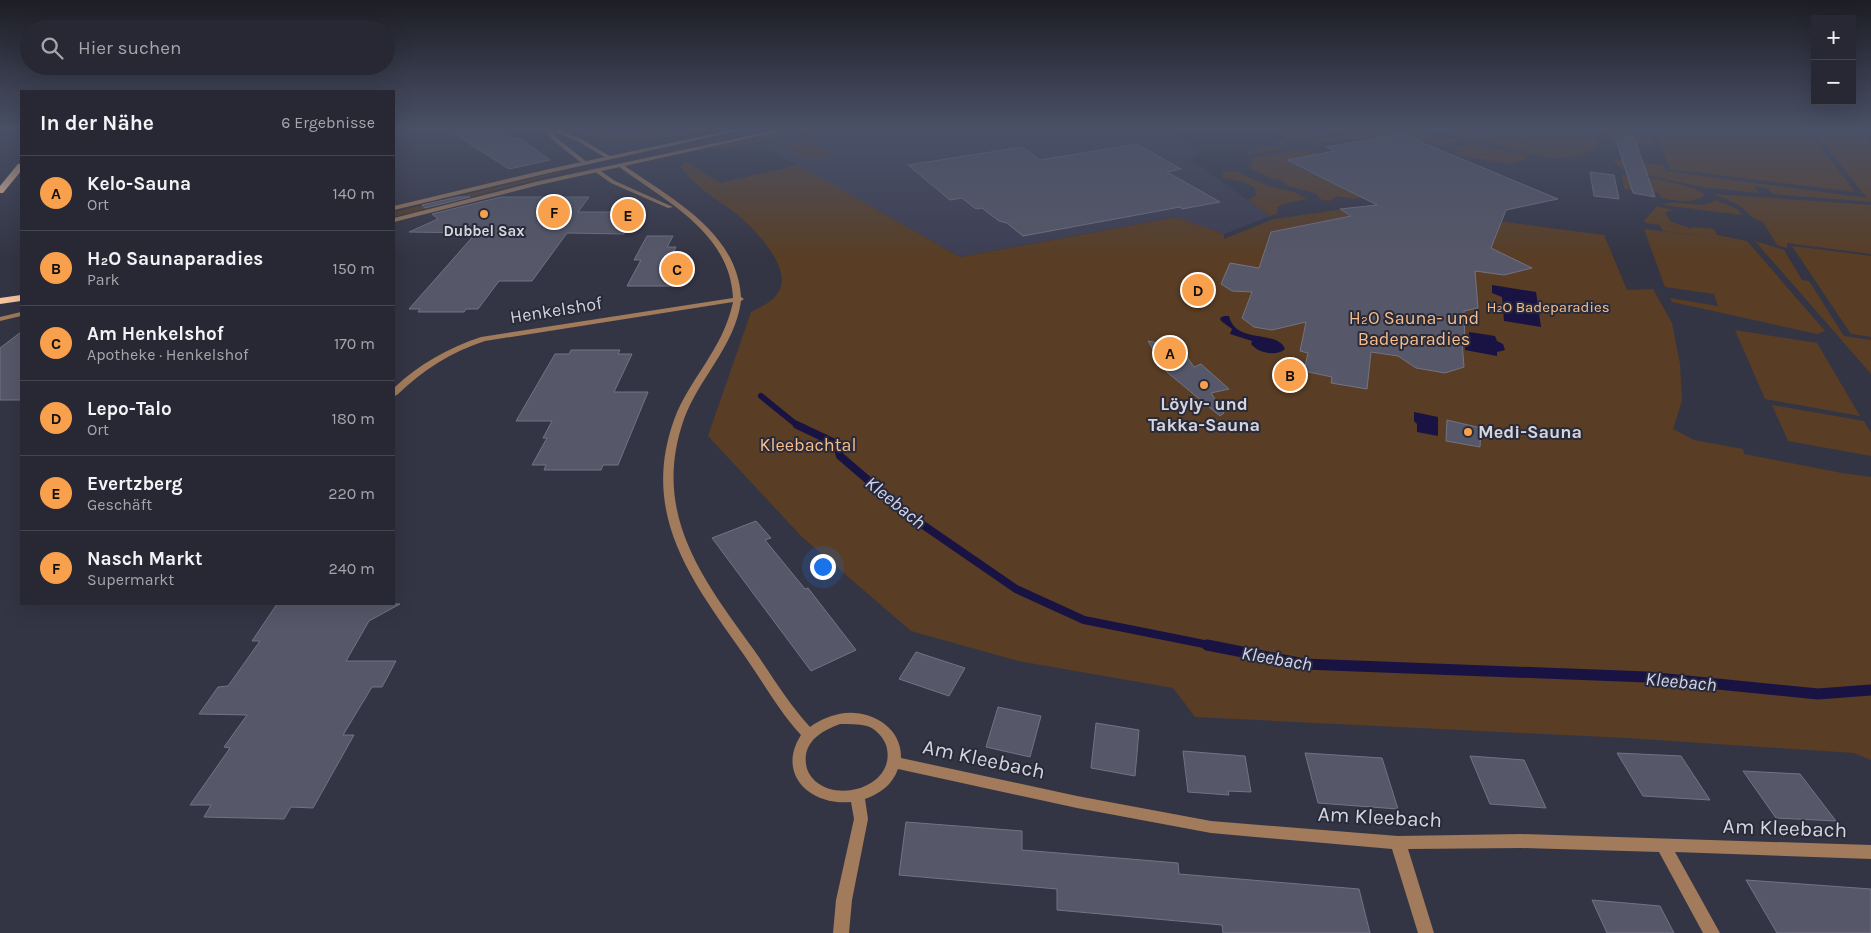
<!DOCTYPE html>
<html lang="de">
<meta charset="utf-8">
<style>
:root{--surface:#272833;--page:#33343f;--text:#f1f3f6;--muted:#a4a6ac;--line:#43444e;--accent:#f9a04c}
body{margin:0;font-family:Karla,sans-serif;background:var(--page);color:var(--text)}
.controls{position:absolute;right:15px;top:15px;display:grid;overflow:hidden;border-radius:0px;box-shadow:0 5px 20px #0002}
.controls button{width:45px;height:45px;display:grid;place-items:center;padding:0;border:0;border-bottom:1px solid var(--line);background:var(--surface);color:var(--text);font:25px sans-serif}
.you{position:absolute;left:822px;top:566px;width:18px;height:18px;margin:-12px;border:4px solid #fff;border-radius:50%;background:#1a73e8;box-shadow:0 0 0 8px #1a73e833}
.badge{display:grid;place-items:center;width:32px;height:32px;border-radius:50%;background:var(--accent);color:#111;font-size:16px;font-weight:700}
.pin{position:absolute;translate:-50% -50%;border:2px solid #fff;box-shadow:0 1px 5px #0006}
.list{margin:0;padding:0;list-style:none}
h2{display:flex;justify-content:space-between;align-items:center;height:65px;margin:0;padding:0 20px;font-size:21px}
h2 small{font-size:16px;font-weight:400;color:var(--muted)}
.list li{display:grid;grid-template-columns:32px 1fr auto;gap:15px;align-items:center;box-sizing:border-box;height:75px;padding:0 20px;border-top:1px solid var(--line)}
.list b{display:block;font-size:19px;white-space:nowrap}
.list p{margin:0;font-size:16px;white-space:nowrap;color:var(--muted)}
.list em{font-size:16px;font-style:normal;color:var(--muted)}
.icon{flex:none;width:28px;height:28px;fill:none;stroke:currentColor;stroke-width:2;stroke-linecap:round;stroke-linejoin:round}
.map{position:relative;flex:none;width:1871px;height:933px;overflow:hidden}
.search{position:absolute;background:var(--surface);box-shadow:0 5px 20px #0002;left:20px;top:20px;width:375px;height:55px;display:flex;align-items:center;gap:12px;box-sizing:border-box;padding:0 18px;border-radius:28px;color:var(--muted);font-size:19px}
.panel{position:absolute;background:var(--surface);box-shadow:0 5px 20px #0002;left:20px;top:90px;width:375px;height:515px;border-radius:0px}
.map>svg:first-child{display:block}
.built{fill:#3d3e53}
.green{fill:#593d24}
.water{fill:#191343}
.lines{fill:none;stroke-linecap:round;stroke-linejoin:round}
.stream-far2{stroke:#191343;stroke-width:6}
.stream-far1{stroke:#191343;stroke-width:8}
.stream{stroke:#191343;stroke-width:11}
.building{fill:#565768;stroke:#727384}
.minor{fill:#a17b5b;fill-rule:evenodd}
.tertiary{fill:#a17b5b;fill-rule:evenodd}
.primary{fill:#f6c69f;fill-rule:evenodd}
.poi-dot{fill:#f9a04c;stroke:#2a2b39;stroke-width:2}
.labels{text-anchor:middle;stroke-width:4;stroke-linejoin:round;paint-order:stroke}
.far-poi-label{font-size:15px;font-weight:bold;fill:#d4d5df;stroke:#2a2b39}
.far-park-label{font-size:15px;fill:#f8bd8c;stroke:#2a2b39}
.street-label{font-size:18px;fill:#d4d5df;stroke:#2a2b39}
.park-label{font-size:18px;fill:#f8bd8c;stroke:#2a2b39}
.poi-label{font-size:18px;font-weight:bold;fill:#d4d5df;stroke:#2a2b39}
.water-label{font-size:19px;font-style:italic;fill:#d1d4f5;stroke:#2a2b39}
.near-street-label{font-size:21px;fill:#d4d5df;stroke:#2a2b39}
</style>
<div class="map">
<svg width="1871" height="933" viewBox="0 0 1871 933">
<rect width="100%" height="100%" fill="#343544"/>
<polygon class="built" points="843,128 1163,128 1201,152 1190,159 1192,163 1204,169 1270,216 1224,234 1175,217 960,257 762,145"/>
<g class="green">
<path d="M574,128H716C679,134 636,147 599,139C590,137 582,131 574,128Z"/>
<polygon points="760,128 779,128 643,156"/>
<polygon points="804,128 823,128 722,150 710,148"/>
<polygon points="1281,128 1338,128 1342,131 1289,141 1283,144 1282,149 1242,156 1259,146 1279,147 1276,141 1288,141"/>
<polygon points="1389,128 1402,128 1463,141 1437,146 1422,140 1359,142 1350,138 1318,143 1326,147 1311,145 1309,141"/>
<path d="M1425,128H1593L1598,144L1596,149C1582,156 1564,159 1548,158Z"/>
<polygon points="1605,128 1648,128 1656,148 1611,143"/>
<polygon points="1653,128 1806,128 1855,192 1670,169"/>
<polygon points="1811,128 1857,128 1871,143 1871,202 1773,194 1767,188 1754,187 1760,193 1701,187 1623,170 1612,159 1663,165 1666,171 1867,198"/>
<polygon points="807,140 832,154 808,159 783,145"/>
<polygon points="1475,144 1527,155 1527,159 1511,164 1450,154 1461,152 1452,148"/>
<polygon points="1296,150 1308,151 1317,154 1285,160 1308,172 1395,193 1353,199 1337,196 1330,201 1322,200 1315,193 1288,186 1281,180 1269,178 1250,168 1253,163 1248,159"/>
<path d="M687,162L720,183L798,165L960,257L1176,217L1224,234V239L1274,219L1451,194L1482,219L1604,235L1627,290L1653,289L1672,323L1680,364L1682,401L1673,429L1694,440L1743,449L1744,454L1842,473L1871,477V760L1854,753L1626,738L1195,717L1173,688L1018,661L911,631L802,537L708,436L751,312C761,307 774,301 779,291C793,267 752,226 734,212C716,198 694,187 681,167L683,163Z"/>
<polygon points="559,172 561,173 394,217 394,212"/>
<polygon points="1223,172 1237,172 1268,186 1294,192 1307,199 1287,203 1277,207 1278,210 1276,214 1270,216 1248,200 1256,196 1255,188 1244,182 1223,178"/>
<path d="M1622,175C1641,176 1691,183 1705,195C1694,205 1673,200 1661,198L1659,193L1624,189Z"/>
<polygon points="1714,194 1871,205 1871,254 1787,243 1787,248 1777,245 1763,222 1753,218 1739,205"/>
<path d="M1716,200L1737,209L1742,215L1663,205C1677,198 1700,211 1716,200Z"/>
<polygon points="1657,206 1673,210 1665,212 1670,221 1692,229 1692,227 1714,229 1717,235 1747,241 1825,331 1817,334 1672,302 1670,298 1718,306 1714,294 1665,287 1644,229 1739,241 1663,231 1660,225 1646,223 1644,221"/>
<polygon points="1755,241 1784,250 1802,280 1809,281 1844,336 1871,340 1871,374"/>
<polygon points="1792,246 1871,256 1871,337 1851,334"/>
<polygon points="1735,330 1817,343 1860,416 1765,399"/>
<polygon points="1772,405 1864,421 1871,433 1871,456 1788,441"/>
</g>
<g class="water">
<polygon points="1492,285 1536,292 1541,327 1504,321 1502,297 1492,293"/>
<path d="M1224,316H1229C1236,345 1277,329 1285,349C1276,357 1258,353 1251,344L1252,341L1230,334L1232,329L1221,321L1220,318Z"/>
<polygon points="1469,332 1495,336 1497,341 1503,344 1505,350 1497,352 1497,356 1465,350 1465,343 1469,344"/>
<polygon points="1414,412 1438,417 1438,436 1417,432 1417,424 1414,421"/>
</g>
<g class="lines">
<polyline class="stream-far2" points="761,396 798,426"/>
<polyline class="stream-far1" points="797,425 837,444 840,456 910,516 1016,589 1084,620 1214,646"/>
<polyline class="stream" points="1207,645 1304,664 1647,677 1818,694 1871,690"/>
</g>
<g class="building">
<polygon points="445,128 496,128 512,138 519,138 550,160 509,169"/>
<polygon points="1402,134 1558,199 1506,210 1491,248 1532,268 1504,275 1475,271 1478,308 1464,311 1465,342 1462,341 1464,367 1445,373 1416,368 1398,356 1371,352 1367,389 1331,383 1332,377 1304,371 1308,353 1300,351 1306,322 1272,330 1254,327 1242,318 1252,292 1232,291 1221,284 1230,263 1259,268 1271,232 1351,216 1340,209 1377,205 1287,160 1335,151 1326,147"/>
<polygon points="1633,134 1655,197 1633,193 1616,140"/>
<polygon points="1137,144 1181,169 1167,172 1220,202 1182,209 1180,207 1023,236 1007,223 999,221 982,208 976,209 962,198 950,200 908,165 1022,147 1040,160"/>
<polygon points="1590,172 1614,175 1619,199 1594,196"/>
<polygon points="458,197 470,197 425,208 422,205"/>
<polygon points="501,197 589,197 578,212 637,212 624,234 567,233 532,281 499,281 478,309 466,309 464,312 418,312 420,309 409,309 476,233 409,232 438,219 432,214"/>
<polygon points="647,236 673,236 667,247 676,247 670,260 693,260 682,286 627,286 641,260 634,260"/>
<polygon points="21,332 21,400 0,400 0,348"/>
<polygon points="1148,341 1181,348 1194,367 1201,364 1229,389 1211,393 1224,413 1220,416 1168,373"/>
<polygon points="571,350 620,350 618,354 632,354 614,392 648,392 618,465 603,465 601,470 544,470 546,465 532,465 547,438 543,438 552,421 516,421 555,354 569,354"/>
<polygon points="1447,420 1481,428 1480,447 1446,441"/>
<polygon points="756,521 771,538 765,540 805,589 808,588 856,650 811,671 712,538"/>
<polygon points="277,604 400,604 369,621 346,661 396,661 382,687 372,687 343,735 354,735 313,808 291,807 284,819 204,817 211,805 190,805 230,748 224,747 247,715 199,714 218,687 228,686 260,641 252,641"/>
<polygon points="916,652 965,668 949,696 899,679"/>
<polygon points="998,707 1041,716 1030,757 986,747"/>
<polygon points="1096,723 1139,730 1135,776 1091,768"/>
<polygon points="1183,751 1245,756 1251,792 1228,791 1229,795 1188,792"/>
<polygon points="1305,753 1382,758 1398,809 1318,803"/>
<polygon points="1617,753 1681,756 1710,800 1643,796"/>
<polygon points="1470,756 1524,760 1546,808 1490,804"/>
<polygon points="1743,771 1800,774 1836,821 1776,818"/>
<polygon points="906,822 1022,831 1022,850 1178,863 1179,874 1359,889 1370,933 1223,933 1222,925 1057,910 1057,889 899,875"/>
<polygon points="1746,880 1871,889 1871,933 1777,933"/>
<polygon points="1592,900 1660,906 1674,933 1607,933"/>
</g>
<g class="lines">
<g class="minor">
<polygon points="542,128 554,128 583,140 613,158 608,159 579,142 550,130 558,139 588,163 583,164 554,141"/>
<path d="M618,164H622C670,198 737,231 741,297L744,299L741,301C735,346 699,378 684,419C651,513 702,578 754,650C772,676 788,703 810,727C818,721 829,716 839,714C868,708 902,726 901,758L1077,796L1211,821L1398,836L1521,834L1871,845V859L1675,852L1720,933H1703L1659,852L1521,848L1408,849L1434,933H1418L1392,849L1211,833L1077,808L898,769C892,785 881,793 865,799L868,819L852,900L849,933H833L836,900L854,819L851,802C810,806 776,774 801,735C778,710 763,682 744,655C692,581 640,515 674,420C690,377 723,350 733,302L485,341C451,352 423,370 397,395L394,396V388C419,364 448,348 481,337L733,298C730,232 665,201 618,166ZM840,724C849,724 859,724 867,726C876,729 883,737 886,745C898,784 841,804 815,781C810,776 807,771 806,764C803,741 822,731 840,724Z"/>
<polygon points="594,169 598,169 615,181 673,207 668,208 611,183 594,171"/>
</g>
<g class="tertiary">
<polygon points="741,128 751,128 549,173 394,210 394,206 549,169"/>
<polygon points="785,128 795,128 539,185 394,222 394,218 539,181"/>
<polygon points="21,312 21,316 0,321 0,317"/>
</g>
<g class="primary">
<polygon points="18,164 21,164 21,171 3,193 0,193 0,186"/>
<polygon points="21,295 21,301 0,304 0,298"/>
</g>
</g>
<linearGradient id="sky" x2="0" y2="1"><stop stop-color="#1d1d25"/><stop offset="0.5" stop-color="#4a5167"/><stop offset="1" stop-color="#4a5167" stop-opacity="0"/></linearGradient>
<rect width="1871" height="258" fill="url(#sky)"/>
<g class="poi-dot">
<circle cx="484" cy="214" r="5"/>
<circle cx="1204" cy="385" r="5"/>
<circle cx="1468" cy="432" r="5"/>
</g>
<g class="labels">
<g class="far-poi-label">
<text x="484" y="236">Dubbel Sax</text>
</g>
<g class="far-park-label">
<text x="1548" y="312">H₂O Badeparadies</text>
</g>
<g class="street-label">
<text transform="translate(556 310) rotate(-9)" y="6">Henkelshof</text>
</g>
<g class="park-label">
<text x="1414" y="324">H₂O Sauna- und<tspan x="1414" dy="21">Badeparadies</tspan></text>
<text x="808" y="451">Kleebachtal</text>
</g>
<g class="poi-label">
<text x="1204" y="410">Löyly- und<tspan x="1204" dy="21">Takka-Sauna</tspan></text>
<text x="1478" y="438" text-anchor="start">Medi-Sauna</text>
</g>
<g class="water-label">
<text transform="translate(896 502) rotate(39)" y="7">Kleebach</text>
<text transform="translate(1277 658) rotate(10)" y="7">Kleebach</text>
<text transform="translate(1681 681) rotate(5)" y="7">Kleebach</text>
</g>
<g class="near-street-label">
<text transform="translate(984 759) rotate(12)" y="7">Am Kleebach</text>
<text transform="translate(1380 817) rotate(3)" y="7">Am Kleebach</text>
<text transform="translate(1785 828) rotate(2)" y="7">Am Kleebach</text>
</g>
</g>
</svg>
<div class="controls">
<button>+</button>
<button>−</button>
</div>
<div class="you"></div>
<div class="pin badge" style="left:1170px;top:353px">A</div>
<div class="pin badge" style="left:1290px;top:375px">B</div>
<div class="pin badge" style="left:677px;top:269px">C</div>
<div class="pin badge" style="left:1198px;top:290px">D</div>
<div class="pin badge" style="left:628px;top:215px">E</div>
<div class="pin badge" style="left:554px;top:212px">F</div>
<div class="search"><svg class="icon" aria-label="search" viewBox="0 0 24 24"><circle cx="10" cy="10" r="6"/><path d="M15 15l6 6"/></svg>Hier suchen</div>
<section class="panel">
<h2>In der Nähe<small>6 Ergebnisse</small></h2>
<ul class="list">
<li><span class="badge">A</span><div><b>Kelo-Sauna</b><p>Ort</p></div><em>140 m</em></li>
<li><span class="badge">B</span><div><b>H₂O Saunaparadies</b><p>Park</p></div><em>150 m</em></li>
<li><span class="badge">C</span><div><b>Am Henkelshof</b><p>Apotheke · Henkelshof</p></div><em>170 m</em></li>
<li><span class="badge">D</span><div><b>Lepo-Talo</b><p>Ort</p></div><em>180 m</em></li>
<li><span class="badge">E</span><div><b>Evertzberg</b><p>Geschäft</p></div><em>220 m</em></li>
<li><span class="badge">F</span><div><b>Nasch Markt</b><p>Supermarkt</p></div><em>240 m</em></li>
</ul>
</section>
</div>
